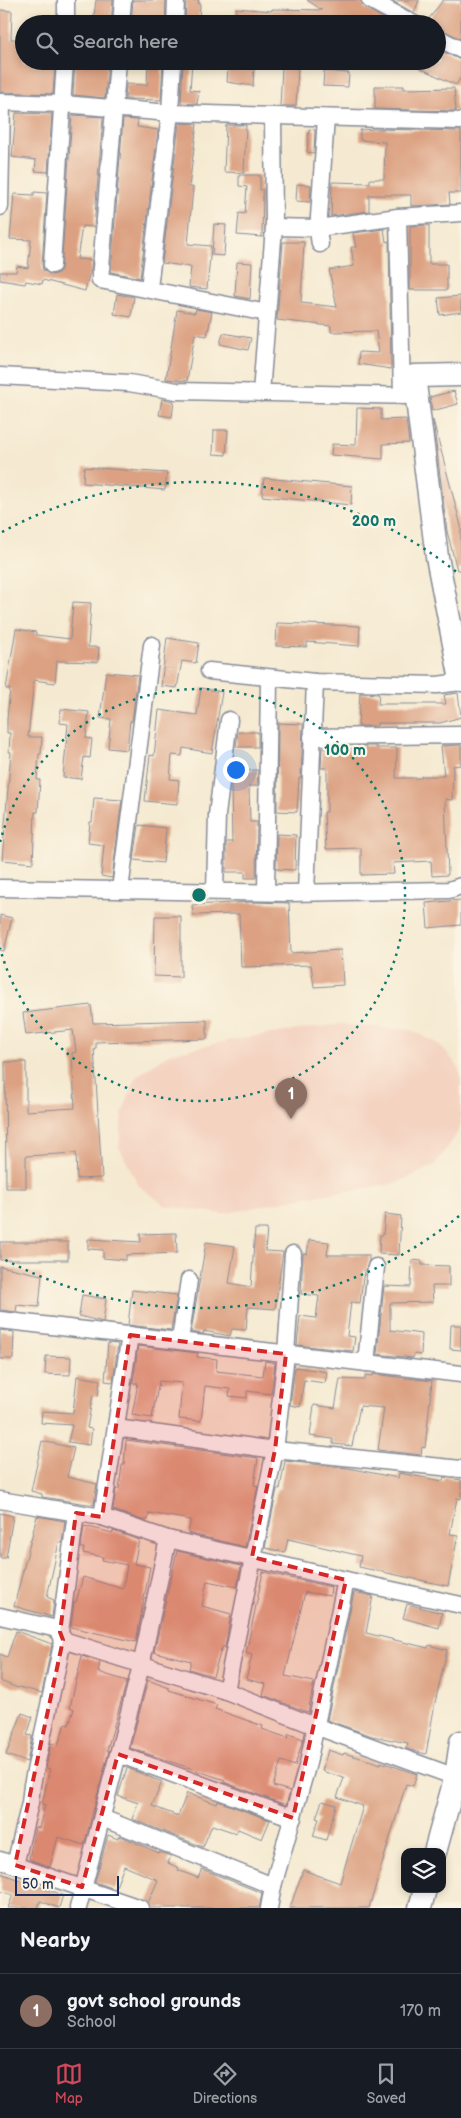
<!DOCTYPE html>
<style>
:root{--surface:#171b24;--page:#20242c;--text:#f1f3f6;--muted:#9ea1a6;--line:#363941;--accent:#d1495b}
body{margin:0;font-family:"Balsamiq Sans",sans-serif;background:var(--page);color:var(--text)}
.controls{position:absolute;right:15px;bottom:15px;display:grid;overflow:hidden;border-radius:10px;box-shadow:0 2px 8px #0003}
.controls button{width:45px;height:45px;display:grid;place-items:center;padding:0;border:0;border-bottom:1px solid var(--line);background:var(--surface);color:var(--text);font:25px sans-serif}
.scale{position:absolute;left:15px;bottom:12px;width:104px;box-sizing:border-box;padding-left:5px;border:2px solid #1b2f5e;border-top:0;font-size:14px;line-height:18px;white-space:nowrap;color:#1b2f5e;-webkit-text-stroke:4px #fcf5e5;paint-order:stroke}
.you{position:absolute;left:235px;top:769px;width:18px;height:18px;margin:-12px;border:4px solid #fff;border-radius:50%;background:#1a73e8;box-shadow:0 0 0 8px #1a73e833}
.badge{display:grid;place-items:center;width:32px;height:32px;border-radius:50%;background:var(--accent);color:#fff;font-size:16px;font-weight:700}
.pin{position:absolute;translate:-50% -41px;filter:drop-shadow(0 1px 2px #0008)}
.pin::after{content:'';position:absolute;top:26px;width:18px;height:15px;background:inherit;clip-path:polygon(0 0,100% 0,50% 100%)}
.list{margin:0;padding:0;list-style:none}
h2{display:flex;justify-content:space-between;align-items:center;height:65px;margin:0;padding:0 20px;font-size:21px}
h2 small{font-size:16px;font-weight:400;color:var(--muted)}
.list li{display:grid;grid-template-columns:32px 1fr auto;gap:15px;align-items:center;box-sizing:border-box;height:75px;padding:0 20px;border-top:1px solid var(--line)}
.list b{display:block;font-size:19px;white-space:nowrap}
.list p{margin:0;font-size:16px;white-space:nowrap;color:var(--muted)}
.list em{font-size:16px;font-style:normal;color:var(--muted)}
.icon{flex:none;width:28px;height:28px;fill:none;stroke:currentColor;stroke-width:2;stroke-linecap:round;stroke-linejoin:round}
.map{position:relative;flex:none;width:461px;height:1908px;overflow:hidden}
.search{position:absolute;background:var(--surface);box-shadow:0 2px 8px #0003;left:15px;right:15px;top:15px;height:55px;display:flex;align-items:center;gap:12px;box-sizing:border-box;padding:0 18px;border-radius:28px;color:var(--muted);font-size:19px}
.sheet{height:140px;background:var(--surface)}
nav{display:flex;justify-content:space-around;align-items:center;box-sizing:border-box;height:70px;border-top:1px solid var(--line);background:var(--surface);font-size:14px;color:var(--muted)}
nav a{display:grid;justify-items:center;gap:2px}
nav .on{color:var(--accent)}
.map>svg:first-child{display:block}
.built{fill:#f4d3c1}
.building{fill:#dca182}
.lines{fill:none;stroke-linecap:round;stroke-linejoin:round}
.street-casing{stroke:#888c98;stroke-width:19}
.secondary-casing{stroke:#888c98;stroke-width:25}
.street{stroke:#fff;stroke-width:16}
.secondary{stroke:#fff;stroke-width:22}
.marked{fill:#d62828;fill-opacity:0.2;stroke:#d62828;stroke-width:4;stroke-dasharray:10 6;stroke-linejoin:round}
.ring{fill:none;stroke:#0f766e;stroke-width:2.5;stroke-dasharray:2.5 5}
.centre{fill:#0f766e;stroke:#fcf5e5;stroke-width:2.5}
.ring-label{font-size:15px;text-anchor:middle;font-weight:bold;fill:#0f766e;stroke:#fcf5e5;stroke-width:4.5;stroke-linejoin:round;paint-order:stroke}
</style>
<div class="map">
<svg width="461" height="1908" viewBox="0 0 461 1908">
<rect width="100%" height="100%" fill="#fcf5e5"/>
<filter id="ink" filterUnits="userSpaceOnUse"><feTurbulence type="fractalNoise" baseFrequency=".02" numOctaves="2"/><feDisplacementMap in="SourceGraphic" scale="10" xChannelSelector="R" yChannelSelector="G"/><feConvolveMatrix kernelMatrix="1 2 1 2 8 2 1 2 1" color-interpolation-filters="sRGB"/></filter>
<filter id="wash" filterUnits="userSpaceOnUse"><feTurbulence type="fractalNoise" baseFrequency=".0096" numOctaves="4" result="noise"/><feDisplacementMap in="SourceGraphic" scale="20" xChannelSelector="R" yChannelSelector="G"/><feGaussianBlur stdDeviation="1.12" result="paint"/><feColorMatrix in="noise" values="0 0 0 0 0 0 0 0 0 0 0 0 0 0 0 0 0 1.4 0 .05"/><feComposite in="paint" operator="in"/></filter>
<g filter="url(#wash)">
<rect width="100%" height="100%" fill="#f5ead1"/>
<polygon class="built" points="341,1024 411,1030 439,1044 456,1064 461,1075 461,1125 455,1137 434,1166 394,1184 295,1199 223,1214 166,1206 139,1186 119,1147 122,1114 136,1077 168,1054 242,1038"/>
<g id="blocks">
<g class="building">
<polygon points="96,0 113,0 111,24 93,24"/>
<polygon points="133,0 166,0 165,24 131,24"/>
<polygon points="186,0 199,0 198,3 200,3 199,24 185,24"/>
<polygon points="307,0 360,0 365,8 393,24 328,24 317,19 316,24 235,24 236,8 272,11 272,9 322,10"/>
<polygon points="391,0 419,0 414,13"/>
<polygon points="443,0 461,0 461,39 437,27 437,24 425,24"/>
<polygon points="0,10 12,11 11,39 24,39 24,62 45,63 45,61 55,61 53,94 0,92"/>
<polygon points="437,49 461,60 461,77 456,85 405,61 437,61"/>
<polygon points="75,61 108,61 105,98 73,95"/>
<polygon points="148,61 163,61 161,100 125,99 126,84 147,85"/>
<polygon points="183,61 192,61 190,90 199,91 197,104 181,103"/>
<polygon points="282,67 298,68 296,106 280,106"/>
<polygon points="228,68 254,68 253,86 227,82"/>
<polygon points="324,71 349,73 348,87 323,86"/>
<polygon points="375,86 404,86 404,89 454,88 456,111 375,109"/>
<polygon points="16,113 52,114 48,172 35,171 36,160 12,157"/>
<polygon points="72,115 103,117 94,227 82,226 77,259 92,260 90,275 89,275 85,291 43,280 42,284 26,281 25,284 0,280 0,272 16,272 17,266 28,268 31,240 10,239 14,194 34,195 34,192 47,193 42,265 43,270 51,275 56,274 61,270"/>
<polygon points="123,119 138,120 137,127 158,130 140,278 111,272"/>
<polygon points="179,123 197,124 189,187 193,187 188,244 211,246 207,289 189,287 191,267 162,263"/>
<polygon points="226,125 246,125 244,173 224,172"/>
<polygon points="309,129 315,130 314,153 307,152"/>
<polygon points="375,129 461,131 461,193 449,193 450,204 411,206 411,195 369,195 369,211 331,216 332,182 370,183 370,179 384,179 385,142 360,140 360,130"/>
<polygon points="239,175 260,175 260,190 263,190 262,237 237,235 239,213 245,214 247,187 239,186"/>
<polygon points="297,184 311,185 310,202 296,201"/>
<polygon points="214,224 226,225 224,256 212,255"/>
<polygon points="429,225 429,264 447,264 447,290 410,290 410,226"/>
<polygon points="384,229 386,242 389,241 391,369 358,364 359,352 379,353 376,331 331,332 331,326 277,320 283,242 304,242 301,303 337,307 329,270 354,266 351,247 356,247 353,233"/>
<polygon points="237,262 252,263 250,299 235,296"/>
<polygon points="117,294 134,297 131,317 114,314"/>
<polygon points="461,296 461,312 440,315 438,298"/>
<polygon points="196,309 212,312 207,336 195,334 187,381 166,379 177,310 195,313"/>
<polygon points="223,333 251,338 248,350 220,344"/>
<polygon points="454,391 458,404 432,411 430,397"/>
<polygon points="162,399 174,401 172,417 159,415"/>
<polygon points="357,408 381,409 381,420 406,419 409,443 383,444 383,459 331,455 332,444 356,445"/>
<polygon points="433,420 461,526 461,570 457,570 447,531"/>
<polygon points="214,430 228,430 226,455 213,454"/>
<polygon points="84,467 167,473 165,490 83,483"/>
<polygon points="264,478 352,486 351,505 262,496"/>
<polygon points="73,602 91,603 88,647 99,647 98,662 57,661 55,683 34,680 28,737 42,737 41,754 39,754 37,780 40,780 38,812 35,812 33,863 2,860 11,752 9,752 10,733 7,733 7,719 10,689 6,689 16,629 36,632 36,635 70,639"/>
<polygon points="277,623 360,626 359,646 307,642 307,647 276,646"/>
<polygon points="167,638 199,643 196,663 182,661 177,688 161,686"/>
<polygon points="106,672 138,675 132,721 130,721 127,750 108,748 111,719 100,718"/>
<polygon points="201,688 222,692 212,753 183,748 182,756 172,755 170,779 179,780 177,804 145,801 150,755 154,756 159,710 197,715"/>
<polygon points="360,693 379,694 378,704 446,704 444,695 458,693 461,717 440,723 377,723 377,726 358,726"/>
<polygon points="61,709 89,712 86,738 92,739 90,758 84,757 81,779 63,777 68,724 60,723"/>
<polygon points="278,723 303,724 301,778 299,778 297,812 277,811"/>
<polygon points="238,732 258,732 258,747 236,747"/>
<polygon points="461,745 461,765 453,766 452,800 445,799 448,875 432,876 431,861 393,863 394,874 361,875 361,848 326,849 324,812 327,812 327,768 321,768 322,748 343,750 343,748 356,749 356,746 376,746 376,748 397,748 396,778 421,778 421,776 444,776 441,746"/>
<polygon points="258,770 257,786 249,786 250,822 257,822 256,878 245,878 245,872 226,872 226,842 232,842 231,786 233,771"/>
<polygon points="94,798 122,800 112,878 101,876 104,845 88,843 90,822 92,822"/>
<polygon points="139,825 166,828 163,863 134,860"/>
<polygon points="277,834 296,835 295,870 276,869"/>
<polygon points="461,900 461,925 428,928 426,903"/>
<polygon points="251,902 289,903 291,953 341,950 343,985 314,987 311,965 241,967 239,914 193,915 192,905"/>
<polygon points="0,915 12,918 4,951 0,950"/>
<polygon points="155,916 181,916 181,977 154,976"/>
<polygon points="91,1005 93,1023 207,1020 207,1039 96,1042 96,1048 94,1048 102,1178 77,1179 76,1153 26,1156 26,1188 6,1188 5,1062 26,1062 26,1111 75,1108 72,1053 76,1052 73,1030 26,1035 23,1013"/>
<polygon points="385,1214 401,1216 399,1255 379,1254 380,1235 383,1235"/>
<polygon points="255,1229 267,1229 265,1251 283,1252 275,1309 248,1307 246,1330 232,1329 230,1336 204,1331 203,1334 191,1332 206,1242 235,1246 229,1283 251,1287"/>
<polygon points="176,1233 177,1253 126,1255 126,1260 103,1258 103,1250 88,1249 88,1239 141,1242 140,1234"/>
<polygon points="309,1240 329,1242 327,1255 369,1255 369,1260 366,1270 364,1270 360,1303 351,1302 347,1336 355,1337 353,1351 297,1345 300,1316 316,1318 319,1296 301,1294 303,1253 307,1254"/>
<rect x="0" y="1242" width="68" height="18"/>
<polygon points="412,1260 422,1261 422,1265 449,1266 449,1286 432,1286 433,1302 390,1303 390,1330 422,1334 421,1355 414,1354 413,1358 377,1354 384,1286 411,1287"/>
<polygon points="0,1266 42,1275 39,1307 17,1305 16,1312 0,1310"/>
<polygon points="132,1290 177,1295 171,1330 128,1325"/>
<polygon points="82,1295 106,1299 103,1322 79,1316"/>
<polygon points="451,1325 461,1325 461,1350 450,1349"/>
<polygon points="0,1330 14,1332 13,1359 0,1359"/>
<polygon points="108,1343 118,1344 113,1382 105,1381"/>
<polygon points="138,1346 198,1353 197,1357 217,1359 216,1371 263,1376 265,1361 275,1363 271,1394 247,1391 247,1398 229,1396 230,1389 205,1386 201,1421 179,1419 182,1383 159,1381 152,1418 132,1415 138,1383 133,1383"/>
<polygon points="46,1356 71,1357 70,1375 45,1374"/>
<polygon points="295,1367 327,1372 325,1383 304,1380 300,1407 290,1405"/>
<polygon points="373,1374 432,1381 425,1448 422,1447 421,1455 378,1450 384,1408 360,1406 352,1446 333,1444 333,1439 310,1436 314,1405 335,1408 340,1379 365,1380 365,1375 373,1376"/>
<polygon points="77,1376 100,1380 98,1396 93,1395 87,1428 92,1429 90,1445 68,1442 72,1425 41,1423 42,1411 73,1413"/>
<polygon points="126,1440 258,1458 254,1485 258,1486 245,1547 188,1533 191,1520 149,1513 148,1520 142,1520 113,1510 116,1489 119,1489 122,1465 124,1465"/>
<polygon points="42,1441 74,1448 67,1477 97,1484 94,1505 42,1497 42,1494 31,1491"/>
<polygon points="285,1461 348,1468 398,1478 399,1473 443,1481 444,1477 461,1480 461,1499 457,1498 450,1534 458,1535 448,1586 359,1567 361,1556 288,1539 285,1552 265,1548 277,1489 280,1489"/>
<polygon points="0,1513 13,1516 6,1558 0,1558"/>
<polygon points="37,1516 65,1521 62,1543 59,1542 47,1597 54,1600 52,1617 14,1606"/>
<polygon points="84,1526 113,1533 113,1531 139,1540 134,1564 150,1567 136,1642 71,1627 74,1602 76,1602 83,1577 123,1589 127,1565 102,1560 103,1557 83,1553 84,1548 81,1548"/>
<polygon points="177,1551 241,1566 237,1587 207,1581 202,1606 231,1614 225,1647 222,1647 213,1676 189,1669 191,1661 154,1652"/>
<polygon points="263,1572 331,1587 330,1596 305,1592 285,1676 314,1682 308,1712 263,1695 266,1684 246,1679 252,1655 246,1653"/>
<polygon points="354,1592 373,1596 366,1633 428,1648 429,1645 447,1650 435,1703 426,1754 406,1749 408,1743 372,1736 327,1720"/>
<polygon points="407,1604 442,1613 439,1628 403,1618"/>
<polygon points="16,1631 52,1644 42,1693 19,1687 18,1688 0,1681 0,1654 7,1657"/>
<polygon points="82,1656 100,1662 98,1672 127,1681 107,1750 109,1751 84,1845 58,1837 50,1867 29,1859 35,1827 39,1828 45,1805 42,1804 50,1769 46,1768 51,1743 58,1745 65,1724 69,1725 74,1709 70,1707"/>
<polygon points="148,1680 169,1688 169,1690 217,1705 215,1709 263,1726 262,1729 288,1738 289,1734 303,1739 295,1766 281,1761 273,1786 290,1791 286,1805 224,1782 225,1780 130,1748"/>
<polygon points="22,1713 33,1717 27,1735 32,1736 27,1762 6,1755"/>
<polygon points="328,1750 343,1755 344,1753 381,1764 381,1762 417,1774 413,1786 406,1784 369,1908 290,1908 303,1870 340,1883 363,1806 337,1797 344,1778 322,1771"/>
<polygon points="127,1768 162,1782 152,1806 178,1816 187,1793 217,1804 218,1801 270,1820 262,1839 238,1829 236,1833 212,1825 203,1847 132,1819 138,1803 118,1796"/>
<polygon points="322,1801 336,1805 326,1840 313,1836 319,1819 316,1818"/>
<polygon points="108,1835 118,1839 119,1836 125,1838 159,1853 159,1852 171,1856 168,1863 179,1868 178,1870 198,1878 202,1869 262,1893 259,1908 150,1908 148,1903 158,1880 124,1866 115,1889 95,1882"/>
<polygon points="0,1873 63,1895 59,1908 40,1901 38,1908 8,1908 13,1895 0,1891"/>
</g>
</g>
</g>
<g filter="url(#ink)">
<use href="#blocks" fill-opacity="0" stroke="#888c98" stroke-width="1"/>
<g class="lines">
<g class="street-casing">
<g id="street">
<polyline points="66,0 66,24"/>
<polyline points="370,0 414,24"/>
<polyline points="121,24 123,0"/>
<polyline points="175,24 176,0"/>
<polyline points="437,37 461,50"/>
<polyline points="118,61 100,280 267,313"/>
<polyline points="0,102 63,104 170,113 461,121"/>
<polyline points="0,207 2,102"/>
<polyline points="398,217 402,396"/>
<polyline points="274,227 318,228 398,217 461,213"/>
<polyline points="320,244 318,231 326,118"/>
<polyline points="52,265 65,61"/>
<polyline points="149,288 170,113 173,61"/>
<polyline points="0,376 129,383 177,391 416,396"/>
<polyline points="261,393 274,227 273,116"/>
<polyline points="209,671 315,682 437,685 461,682"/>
<polyline points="312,737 461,735"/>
<polyline points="0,888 289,893 449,890 461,886"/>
<polyline points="120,890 152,645"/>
<polyline points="215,891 217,815 229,720"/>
<polyline points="266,892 269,679"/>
<polyline points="306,892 315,682"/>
<polyline points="0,1320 461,1374"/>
<polyline points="180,1340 189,1280"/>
<polyline points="366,1363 376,1267"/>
<polyline points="116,1428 275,1450 461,1469"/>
<polyline points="0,1500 102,1517 168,1539 346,1580 461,1605"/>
<polyline points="76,1513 60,1632 63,1640 226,1691 315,1726 461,1779"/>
<polyline points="102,1517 130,1335"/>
<polyline points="0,1616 53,1628 60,1632"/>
<polyline points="226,1691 275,1450 286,1354 293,1254"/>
<polyline points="118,1754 293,1818"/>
<polyline points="102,1818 273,1886"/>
<polyline points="0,1860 140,1908"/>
<polyline points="15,1865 30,1803 32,1785 63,1640"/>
<polyline points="78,1908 141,1666 168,1539"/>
<polyline points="269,1908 273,1886 308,1763 346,1580"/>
</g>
</g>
<g class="secondary-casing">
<g id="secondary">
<polyline points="461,375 414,376 437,557 461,680"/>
<polyline points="435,1852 456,1776 461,1742"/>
<polyline points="420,1908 425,1889"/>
</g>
</g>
<use href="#street" class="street"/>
<use href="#secondary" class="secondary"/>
</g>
</g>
<path class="marked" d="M130,1335L286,1354L275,1450L252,1557L346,1580L293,1818L118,1754L82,1887L15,1865L63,1640L60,1632L76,1513L102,1517Z"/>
<g class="ring">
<path d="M0 842A206 206 0 1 1 0 948"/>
<path d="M459 1216A413 413 0 0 1 2 1258M2 532A413 413 0 0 1 459 574"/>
</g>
<circle cx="199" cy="895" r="8" class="centre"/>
<g class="ring-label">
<text x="374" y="526">200 m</text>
<text x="345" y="755">100 m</text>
</g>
</svg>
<div class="controls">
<button><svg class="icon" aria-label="layers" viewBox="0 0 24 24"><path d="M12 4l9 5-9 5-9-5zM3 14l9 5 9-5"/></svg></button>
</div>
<div class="scale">50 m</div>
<div class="you"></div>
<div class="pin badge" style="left:291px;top:1119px;background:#8d6e63">1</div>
<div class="search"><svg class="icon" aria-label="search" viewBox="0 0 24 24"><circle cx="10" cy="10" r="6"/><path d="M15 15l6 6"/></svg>Search here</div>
</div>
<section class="sheet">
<h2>Nearby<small></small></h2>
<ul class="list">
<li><span class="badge" style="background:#8d6e63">1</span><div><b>govt school grounds</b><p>School</p></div><em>170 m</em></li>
</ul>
</section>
<nav>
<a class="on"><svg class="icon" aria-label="map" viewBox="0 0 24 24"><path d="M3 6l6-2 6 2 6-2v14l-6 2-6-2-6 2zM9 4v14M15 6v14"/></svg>Map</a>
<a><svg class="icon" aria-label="directions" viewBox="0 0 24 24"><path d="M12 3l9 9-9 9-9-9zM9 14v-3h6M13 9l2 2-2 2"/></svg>Directions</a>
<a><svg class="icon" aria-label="saved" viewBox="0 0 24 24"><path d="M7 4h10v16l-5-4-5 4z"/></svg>Saved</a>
</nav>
